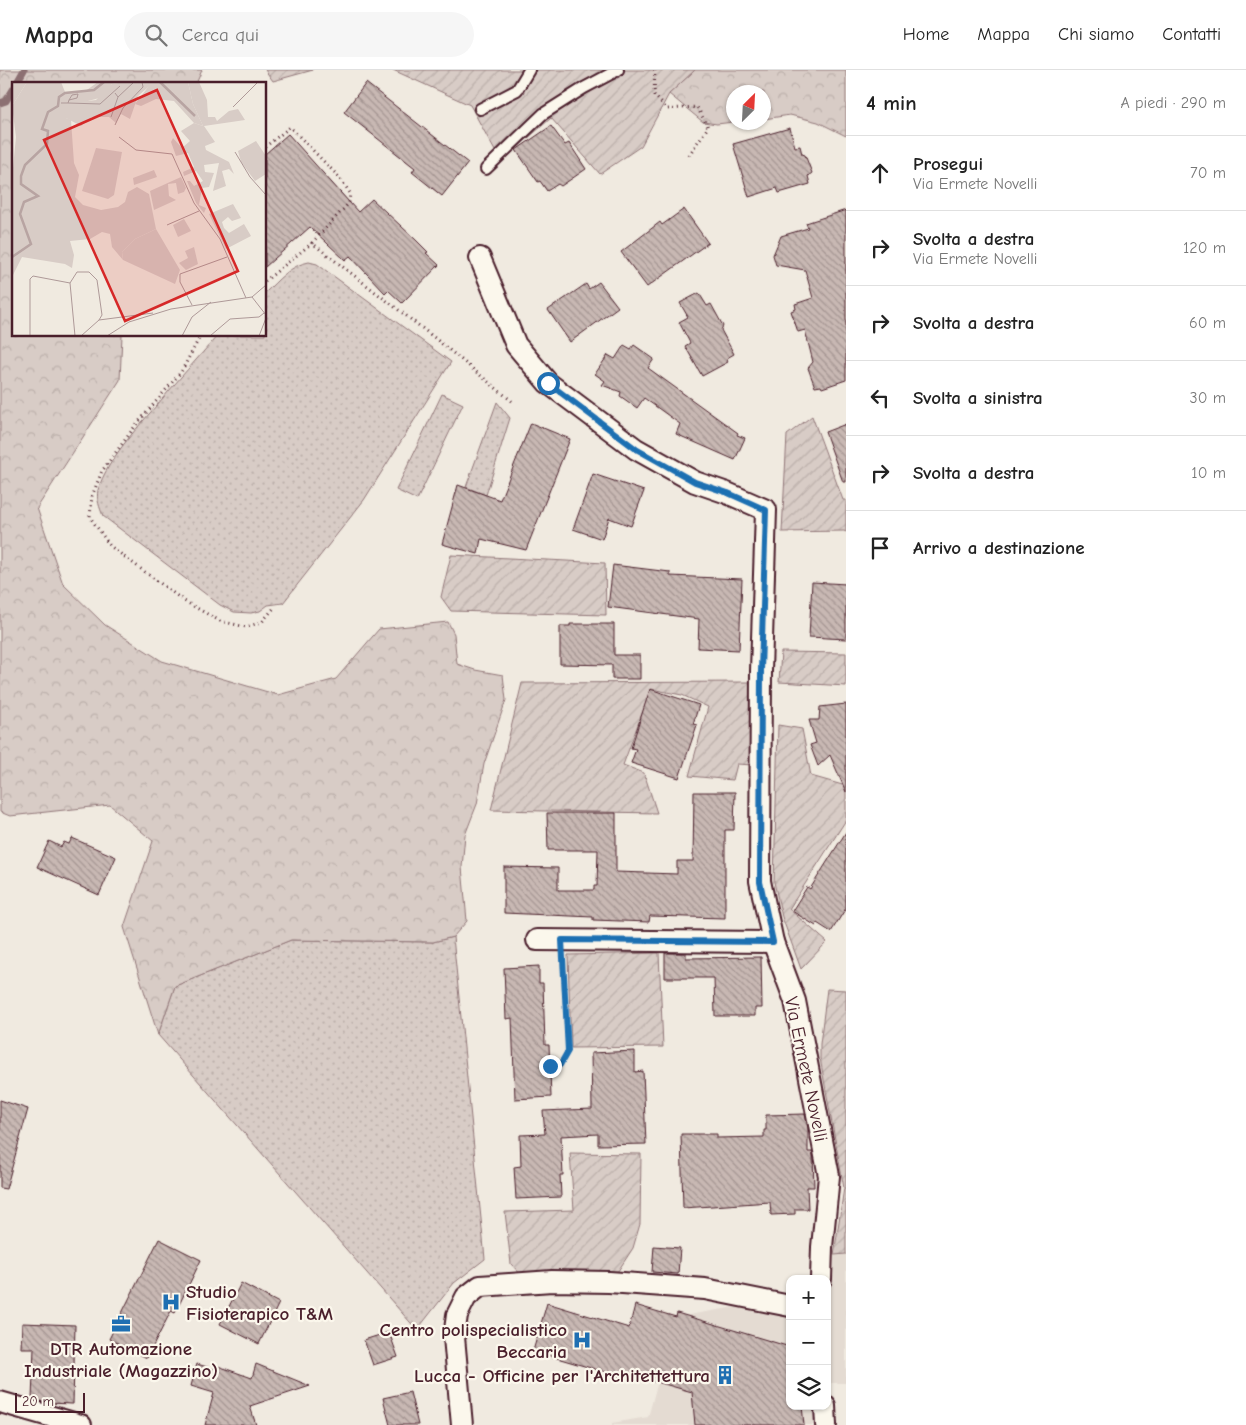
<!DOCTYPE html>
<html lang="it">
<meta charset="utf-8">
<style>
:root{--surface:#fff;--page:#f6f6f6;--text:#222;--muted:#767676;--line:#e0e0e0}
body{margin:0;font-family:"Comic Neue",sans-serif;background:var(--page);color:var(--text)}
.controls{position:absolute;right:15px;bottom:15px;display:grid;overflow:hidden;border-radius:10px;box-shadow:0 1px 4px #0004}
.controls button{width:45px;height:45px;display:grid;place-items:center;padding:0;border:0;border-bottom:1px solid var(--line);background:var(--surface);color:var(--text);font:25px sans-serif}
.compass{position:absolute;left:726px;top:15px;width:45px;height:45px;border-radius:50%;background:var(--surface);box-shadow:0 1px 4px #0004;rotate:24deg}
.scale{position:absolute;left:15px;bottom:12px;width:70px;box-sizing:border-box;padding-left:5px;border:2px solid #4a1f2b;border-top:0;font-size:14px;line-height:18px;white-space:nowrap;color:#4a1f2b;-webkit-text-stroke:4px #fbf7ec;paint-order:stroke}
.stop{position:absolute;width:15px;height:15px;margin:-11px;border:4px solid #1f6fb2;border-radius:50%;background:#fff}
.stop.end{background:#1f6fb2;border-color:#fff;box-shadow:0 1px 5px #0008}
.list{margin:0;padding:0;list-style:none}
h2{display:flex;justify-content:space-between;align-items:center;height:65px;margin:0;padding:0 20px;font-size:21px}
h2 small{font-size:16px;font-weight:400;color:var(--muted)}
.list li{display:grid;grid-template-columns:32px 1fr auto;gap:15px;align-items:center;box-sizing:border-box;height:75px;padding:0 20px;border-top:1px solid var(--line)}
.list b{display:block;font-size:19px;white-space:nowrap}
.list p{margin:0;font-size:16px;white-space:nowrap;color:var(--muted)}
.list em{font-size:16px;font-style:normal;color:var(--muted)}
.icon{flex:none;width:28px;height:28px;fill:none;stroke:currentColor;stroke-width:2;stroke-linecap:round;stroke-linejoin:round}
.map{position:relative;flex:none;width:846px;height:1355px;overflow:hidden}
header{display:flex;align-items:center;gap:30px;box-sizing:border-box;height:70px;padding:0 25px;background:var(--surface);border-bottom:1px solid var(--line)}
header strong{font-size:24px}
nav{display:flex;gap:28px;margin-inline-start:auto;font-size:18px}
.search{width:350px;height:45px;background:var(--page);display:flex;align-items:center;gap:12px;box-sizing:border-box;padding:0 18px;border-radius:28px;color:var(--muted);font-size:19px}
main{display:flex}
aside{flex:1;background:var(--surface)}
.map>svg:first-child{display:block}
.built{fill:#e4dbd2}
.grass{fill:url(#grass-dots);stroke:#917678}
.forest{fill:url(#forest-crowns);stroke:#917678}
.garden{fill:url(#garden-furrows);stroke:#917678}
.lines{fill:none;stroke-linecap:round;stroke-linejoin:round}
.stream{stroke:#8c6f72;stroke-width:7}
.building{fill:url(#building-back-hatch);stroke:#4a1f2b}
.service-casing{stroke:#4a1f2b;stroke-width:14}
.minor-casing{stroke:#4a1f2b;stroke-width:24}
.path{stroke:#4a1f2b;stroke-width:3;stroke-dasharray:1 4;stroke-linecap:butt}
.service{stroke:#fbf7ec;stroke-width:10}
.minor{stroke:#fbf7ec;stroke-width:20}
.route{stroke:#1f6fb2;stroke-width:6}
.labels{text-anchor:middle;stroke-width:4.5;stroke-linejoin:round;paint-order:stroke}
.street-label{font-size:19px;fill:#4a1f2b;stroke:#fbf7ec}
.poi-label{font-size:19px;font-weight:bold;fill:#4a1f2b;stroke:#fbf7ec;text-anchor:end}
.inset-river{fill:none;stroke:#b8a4a2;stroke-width:2.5}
.inset-road{fill:none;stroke:#ae9998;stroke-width:1}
.view{fill:#d62828;fill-opacity:0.15;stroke:#d62828;stroke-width:2.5}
.inset-edge{fill:none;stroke:#4a1f2b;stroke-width:2.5}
</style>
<header>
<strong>Mappa</strong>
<div class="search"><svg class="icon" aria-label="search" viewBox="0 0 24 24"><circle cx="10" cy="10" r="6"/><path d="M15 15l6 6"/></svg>Cerca qui</div>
<nav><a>Home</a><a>Mappa</a><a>Chi siamo</a><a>Contatti</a></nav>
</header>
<main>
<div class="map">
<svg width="846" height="1355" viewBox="0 0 846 1355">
<defs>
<pattern id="grass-dots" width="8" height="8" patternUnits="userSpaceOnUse" patternTransform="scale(1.25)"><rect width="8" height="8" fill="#d8ccc6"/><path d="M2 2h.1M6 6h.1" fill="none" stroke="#bbafaa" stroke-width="1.8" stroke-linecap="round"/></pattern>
<pattern id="forest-crowns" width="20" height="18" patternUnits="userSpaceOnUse" patternTransform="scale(1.25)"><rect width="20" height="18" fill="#d8ccc6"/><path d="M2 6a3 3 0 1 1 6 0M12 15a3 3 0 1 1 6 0" fill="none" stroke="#bbafaa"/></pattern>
<pattern id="garden-furrows" width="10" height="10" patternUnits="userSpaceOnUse" patternTransform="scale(1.25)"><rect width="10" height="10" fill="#d8ccc6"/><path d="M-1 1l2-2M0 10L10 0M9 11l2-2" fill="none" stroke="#bbafaa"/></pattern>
<pattern id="building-back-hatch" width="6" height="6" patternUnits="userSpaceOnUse" patternTransform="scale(1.25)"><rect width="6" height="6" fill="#c8b8b3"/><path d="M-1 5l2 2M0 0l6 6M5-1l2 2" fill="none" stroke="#a49592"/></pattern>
</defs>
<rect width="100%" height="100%" fill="#f0eae0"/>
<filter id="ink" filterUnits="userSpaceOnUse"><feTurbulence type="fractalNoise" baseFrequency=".02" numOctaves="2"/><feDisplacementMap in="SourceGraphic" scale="10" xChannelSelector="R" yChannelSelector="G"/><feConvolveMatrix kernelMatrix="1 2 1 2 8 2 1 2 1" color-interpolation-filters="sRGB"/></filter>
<g filter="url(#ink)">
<polygon class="built" points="813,1182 834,1185 846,1184 846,1313 829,1313 832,1355 612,1355 612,1353 648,1347 676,1247 790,1228 790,1336 827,1336 827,1209"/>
<g class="grass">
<path d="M309,192L317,194L451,292L364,430L283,533L268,535L260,541L251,543L234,542L220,535L103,446C100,438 96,429 98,420C107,390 137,358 157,335C177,311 198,288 218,265H265V223C278,210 291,195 309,192Z"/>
<polygon points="442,324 463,334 417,430 396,420"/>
<polygon points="497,332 510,348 486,425 466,417"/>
<polygon points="453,867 485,1189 454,1213 417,1260 158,965 175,916 291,870 433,872"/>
</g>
<g class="forest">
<polygon points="0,0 202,0 196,14 14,14 14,265 122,265 120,310 37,438 63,514 105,555 162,591 278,625 336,609 379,559 448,552 454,564 457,594 475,600 503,605 506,630 484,694 477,734 465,765 462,797 467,851 453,867 433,872 291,870 175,916 158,965 124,857 153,771 110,735 10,746 0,742"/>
<polygon points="695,0 846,0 846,66 818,52 790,45 764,49 764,22 734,22 733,52 717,54 703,52 669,24"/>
</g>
<g class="garden">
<polygon points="265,0 313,0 273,11"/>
<polygon points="393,0 695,0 669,24 641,76 600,104 551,48 501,92 470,35"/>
<polygon points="812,346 843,430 846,430 846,462 844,461 782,462 787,365"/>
<polygon points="451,485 605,493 606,545 451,541 441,527"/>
<polygon points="781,582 846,583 846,616 779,612"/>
<polygon points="751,612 753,695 737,694 733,710 689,706 708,637 682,625 651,619 623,695 644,703 657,743 491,740 522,613"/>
<polygon points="778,655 802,659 811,706 846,716 846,750 789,839 827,872 801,899 782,847 774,812"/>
<polygon points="659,883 663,977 571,978 568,885"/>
<polygon points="827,919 846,920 846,1184 834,1185 844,1118 820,988 820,974"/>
<polygon points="570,1083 641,1084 640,1154 633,1178 618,1201 562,1204 524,1208 511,1194 505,1142 574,1140"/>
</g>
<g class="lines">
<g class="stream">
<polyline points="16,14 24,0"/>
<polyline points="0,33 6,31 14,18"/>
</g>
</g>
<g class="building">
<polygon points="366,13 468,93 442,126 412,102 415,98 344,42"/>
<polygon points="551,56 565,75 569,73 586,99 561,116 558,114 547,121 540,111 538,112 516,80"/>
<polygon points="790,58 795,77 800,76 802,84 805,85 812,103 808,106 810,114 779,123 777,118 749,127 733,74"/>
<polygon points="288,64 358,142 372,129 416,170 428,182 426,183 439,195 402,233 388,220 385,223 350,186 345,190 310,157 265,197 265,84"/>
<polygon points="684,139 708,173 647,217 621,182 660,152 662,155"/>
<polygon points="846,140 846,310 822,318 821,316 815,317 808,298 813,292 805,260 798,262 791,241 796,239 795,234 813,228 805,200 776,195 773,185 781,166 808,158 806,153"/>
<polygon points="599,212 618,237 570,272 548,240 586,214 589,219"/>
<polygon points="699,223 707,236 711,234 723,256 721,260 734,284 727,288 728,292 702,306 685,276 690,273 679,252 688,247 680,233"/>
<polygon points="624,275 631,279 634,275 654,289 648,298 738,363 737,365 745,368 735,390 676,364 680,354 644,328 637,338 620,326 621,322 602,315 605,311 595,304 608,285 615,289"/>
<polygon points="531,353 570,369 526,480 481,469 478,484 442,474 458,415 500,430"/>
<polygon points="846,354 846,412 843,412 825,362"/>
<polygon points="593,404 644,421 631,456 609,448 602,469 573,459"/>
<polygon points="613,495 670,502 670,506 742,509 739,580 698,578 699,549 608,537"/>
<polygon points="812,512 846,514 846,569 809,567"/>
<polygon points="570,554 614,554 614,585 640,585 640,609 612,609 612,595 560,594 560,556 570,556"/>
<polygon points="650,619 699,635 693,654 697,655 679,708 631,693 636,679 631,678"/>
<polygon points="846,634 846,722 830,685 818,696 810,675 816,673 809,650 819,650 820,637"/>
<polygon points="694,722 735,722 734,760 725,760 725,848 650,846 649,852 593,850 593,847 504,843 504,797 558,798 558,820 594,820 594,816 597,816 598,780 548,780 547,743 616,743 616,802 677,804 677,791 693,791"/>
<polygon points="846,762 846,838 831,862 817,853 816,856 792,841 807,817 810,819"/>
<polygon points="72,768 116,787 99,825 37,797 49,771 61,777 64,772 69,774"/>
<polygon points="665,883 686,883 686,888 761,887 762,938 755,938 755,946 715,946 714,908 665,908"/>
<polygon points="539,896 539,913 543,913 545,975 549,975 551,1027 515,1029 512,948 506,949 504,898"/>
<polygon points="635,981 635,1002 643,1001 646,1074 598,1075 598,1064 561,1066 563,1105 560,1105 561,1127 516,1129 514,1097 521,1096 520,1065 545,1064 543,1041 592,1039 591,983"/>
<polygon points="0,1030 28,1039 6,1119 0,1118"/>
<polygon points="805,1044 808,1058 808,1082 812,1082 813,1085 814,1117 807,1117 808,1139 795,1139 795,1144 771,1145 770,1132 683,1138 681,1064 717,1064 717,1068 764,1067 764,1060 766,1060 766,1045"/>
<polygon points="159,1169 201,1190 175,1243 171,1241 147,1288 109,1269"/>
<polygon points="654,1176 680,1178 678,1204 652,1202"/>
<polygon points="241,1213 279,1233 259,1274 220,1254"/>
<polygon points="547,1233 629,1258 635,1235 676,1247 677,1243 790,1277 790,1336 802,1336 804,1355 695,1355 692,1322 657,1312 632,1310 533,1281"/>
<polygon points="22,1253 75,1255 73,1334 46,1333 32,1329 34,1278 21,1278"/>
<polygon points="389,1262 398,1287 373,1295 364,1270"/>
<polygon points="197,1294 214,1299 215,1295 252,1308 256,1294 310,1316 250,1336 256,1355 205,1355 214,1323 191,1316"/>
<polygon points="410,1322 418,1355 390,1355 383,1328"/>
</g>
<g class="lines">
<g class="service-casing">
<g id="service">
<polyline points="480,39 517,20 529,0"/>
<polyline points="486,99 543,44 584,18 618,0"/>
</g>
</g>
<g class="minor-casing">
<g id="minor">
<polyline points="480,188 516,275 548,313 636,379 695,412 727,423 766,440 761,601 760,811 773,872 795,931 829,1106 822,1177 821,1209"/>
<polyline points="537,870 773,872"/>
<polyline points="0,1332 81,1355"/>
<polyline points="825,1336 826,1355"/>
<polyline points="462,1355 454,1267 457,1245 466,1227 480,1216 552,1211 609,1212 705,1219 790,1236"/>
</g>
</g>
<g class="path">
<polyline points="655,0 654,25 667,39 697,37 708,57 689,85"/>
<polyline points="265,77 290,57 339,107 350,123 349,133 312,173 431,265 513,332"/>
<polyline points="265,211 312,173"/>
<polyline points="201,265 181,302 136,355 102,401 92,426 90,447 110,476 184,531 220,551 246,557 262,552 274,538"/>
<polyline points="550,996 560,995 568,981 563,891"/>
</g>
<use href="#service" class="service"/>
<use href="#minor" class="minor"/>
</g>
</g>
<g class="lines" filter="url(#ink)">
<polyline class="route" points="548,313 636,379 695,412 728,423 766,440 761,601 760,812 773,872 562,870 568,981 560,995 550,996"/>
</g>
<defs>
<g id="hospital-bare" transform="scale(1.5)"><path d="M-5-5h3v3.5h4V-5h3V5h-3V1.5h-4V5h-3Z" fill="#1f6fb2" stroke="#fbf7ec" stroke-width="2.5" paint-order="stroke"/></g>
<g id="office-bare" transform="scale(1.5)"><path d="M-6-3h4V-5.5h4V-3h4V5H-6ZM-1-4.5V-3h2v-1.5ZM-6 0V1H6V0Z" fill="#1f6fb2" stroke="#fbf7ec" stroke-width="2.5" paint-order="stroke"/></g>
<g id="building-bare" transform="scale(1.5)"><path d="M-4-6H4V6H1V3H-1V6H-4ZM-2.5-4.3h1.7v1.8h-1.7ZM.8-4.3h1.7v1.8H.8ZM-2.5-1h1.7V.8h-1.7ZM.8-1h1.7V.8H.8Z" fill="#1f6fb2" stroke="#fbf7ec" stroke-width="2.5" paint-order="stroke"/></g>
</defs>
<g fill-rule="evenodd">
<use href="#hospital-bare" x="171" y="1232"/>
<use href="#office-bare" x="121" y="1254"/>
<use href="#hospital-bare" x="582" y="1270"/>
<use href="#building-bare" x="725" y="1305"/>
</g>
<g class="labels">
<g class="street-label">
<text transform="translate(807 999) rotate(78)" y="7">Via Ermete Novelli</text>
</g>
<g class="poi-label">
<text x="186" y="1228" text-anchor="start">Studio<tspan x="186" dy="22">Fisioterapico T&amp;M</tspan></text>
<text x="567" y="1266">Centro polispecialistico<tspan x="567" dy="22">Beccaria</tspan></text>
<text x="121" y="1285" text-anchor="middle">DTR Automazione<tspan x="121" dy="22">Industriale (Magazzino)</tspan></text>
<text x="710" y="1312">Lucca - Officine per l'Architettettura</text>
</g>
</g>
<g transform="translate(12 12)">
<rect width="254" height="254" fill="#f0eae0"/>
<path d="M0,0H15L0,24ZM84,66L110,70L102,113L96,117L70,109ZM144,147L168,188L163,202L111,178L110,170L123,157Z" fill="#d8ccc6"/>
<path d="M15,0H49L53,10H72L86,0H112L100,2L91,15L76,19L54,36L59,38L62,81L67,93L63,115L71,123L89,128L106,125L113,120L116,110L125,105L137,112L144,147L123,157L110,170L111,178L100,165L98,152L90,150L78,157L58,159L62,173L60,186L53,182L10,175L0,195V96L4,55L0,24ZM140,0H176L181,22L191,44L182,41L162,19L144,17L129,24L123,22Z" fill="#d8ccc6"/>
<path d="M112,0L141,1L126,14L118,37L109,32L104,41L97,35H80L69,44L54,36L49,17L53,11L71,10L76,19L84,18L100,2ZM176,0H187L195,18L196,35H203L205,39L217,29L226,27L233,38L192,44L203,60L193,64L194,68L217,80L222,92L217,87L210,89L214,104L201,109L207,81L192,83L193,90L202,91L197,105L190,106L187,123L194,126L192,131L184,121L175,99H178L182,104L191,99L184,89L172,94L171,90L182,85L176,71L164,74L159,60L161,56L170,66L178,59L169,49L182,41L191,44L181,22ZM142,88L145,95L122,103L121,96ZM169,95L174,106L172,110L166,112L164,101L156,102L157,114L164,118L142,128L138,109ZM221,122L229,136L220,139L216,135L210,140L212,146L217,151L232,142L239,154L214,167L197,132ZM172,137L179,149L166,155L161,143ZM182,165L186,182L174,188L167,181L176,176L173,169Z" fill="#d8ccc6"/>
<path d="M244,59L254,74V92L243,99L229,80L226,69Z" fill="#d8ccc6"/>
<path class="inset-river" d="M148,0L183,34M0,175L19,162L8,132L12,120L26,114L9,102V94L13,83L35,62L36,49L30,47L36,30L46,24L47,15L53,11L82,8L92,0"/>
<path class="inset-road" d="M103,11L106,15L122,0M49,21H56L57,18L60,13L66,12L65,16L57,18M56,21L88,22L108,4M221,25L246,0M99,35L106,15M103,43L111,26L131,5L130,0M107,55L124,68L160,72L182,121L208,157L234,216M223,70L238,95L254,113M155,143L187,129M58,201L65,190H77L85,198L90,233L87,238M240,215L254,233M180,223L168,200V192L215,175M18,254V197L21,194L58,201L63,254M69,254L87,238L141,231M95,254L117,240L159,227L240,215L254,203M170,254L180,235L199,220M198,254L218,237L247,235L252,231M247,254L254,236"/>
<path class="view" d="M145,8L226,189L113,239L32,58Z"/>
<rect width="254" height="254" class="inset-edge"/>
</g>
</svg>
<div class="controls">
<button>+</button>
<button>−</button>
<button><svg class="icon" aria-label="layers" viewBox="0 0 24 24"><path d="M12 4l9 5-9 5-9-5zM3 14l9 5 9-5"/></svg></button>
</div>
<svg class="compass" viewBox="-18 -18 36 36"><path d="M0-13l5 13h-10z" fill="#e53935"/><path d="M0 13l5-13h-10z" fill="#767676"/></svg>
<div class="scale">20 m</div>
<div class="stop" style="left:548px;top:313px"></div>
<div class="stop end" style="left:550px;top:996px"></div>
</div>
<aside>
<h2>4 min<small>A piedi · 290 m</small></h2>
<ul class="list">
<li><svg class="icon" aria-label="ahead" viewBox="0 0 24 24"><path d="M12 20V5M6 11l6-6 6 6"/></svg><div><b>Prosegui</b><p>Via Ermete Novelli</p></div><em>70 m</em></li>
<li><svg class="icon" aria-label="right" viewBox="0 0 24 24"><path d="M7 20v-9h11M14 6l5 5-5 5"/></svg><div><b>Svolta a destra</b><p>Via Ermete Novelli</p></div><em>120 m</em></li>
<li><svg class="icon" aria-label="right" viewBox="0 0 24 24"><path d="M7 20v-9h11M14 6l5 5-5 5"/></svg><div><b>Svolta a destra</b></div><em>60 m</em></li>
<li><svg class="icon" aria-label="left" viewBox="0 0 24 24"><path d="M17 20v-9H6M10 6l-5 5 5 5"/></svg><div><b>Svolta a sinistra</b></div><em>30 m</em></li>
<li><svg class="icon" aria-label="right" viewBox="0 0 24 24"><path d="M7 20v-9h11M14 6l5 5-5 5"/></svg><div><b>Svolta a destra</b></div><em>10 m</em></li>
<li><svg class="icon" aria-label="arrive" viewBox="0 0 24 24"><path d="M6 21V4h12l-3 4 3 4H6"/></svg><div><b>Arrivo a destinazione</b></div></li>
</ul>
</aside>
</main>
